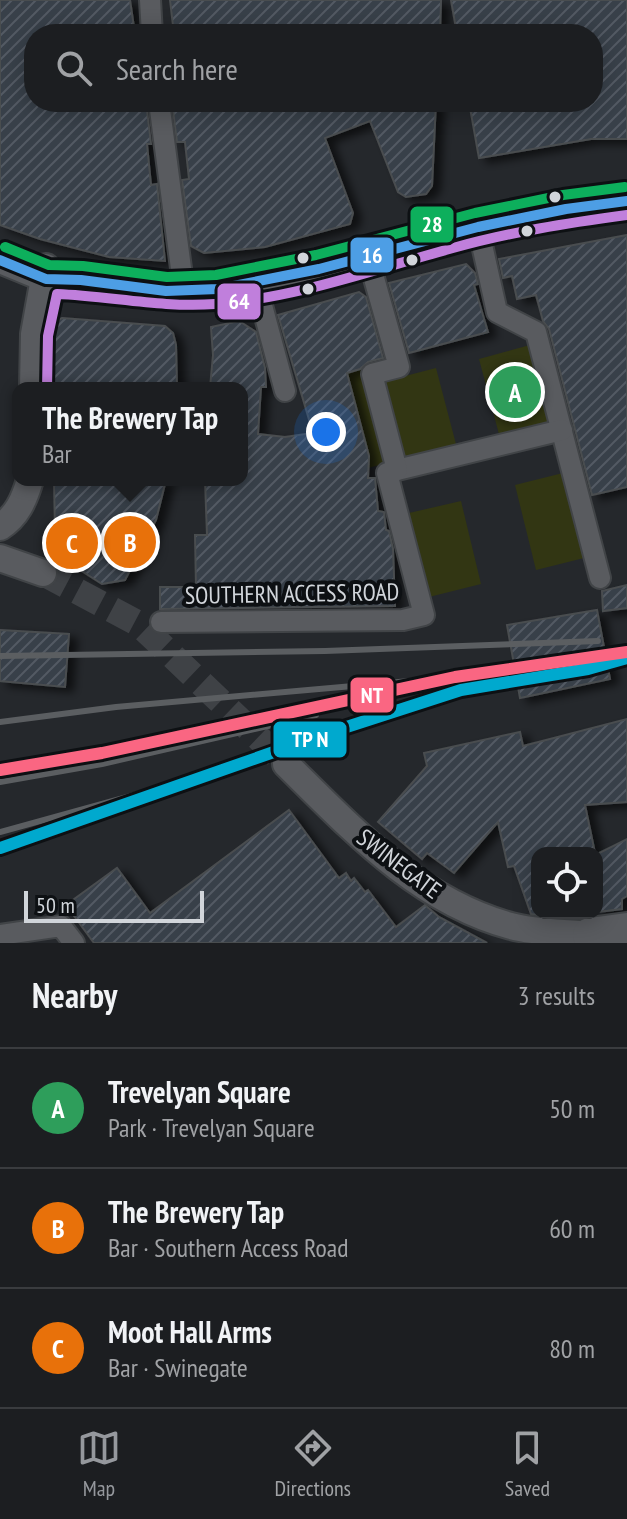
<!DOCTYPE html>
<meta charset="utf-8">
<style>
:root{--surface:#1c1e21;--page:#25272a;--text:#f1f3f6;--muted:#a0a2a5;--line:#3a3c3f;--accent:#95989d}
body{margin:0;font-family:"PT Sans Narrow",sans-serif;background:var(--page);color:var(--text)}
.controls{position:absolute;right:24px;bottom:24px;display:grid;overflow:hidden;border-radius:16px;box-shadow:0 4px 20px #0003}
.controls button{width:72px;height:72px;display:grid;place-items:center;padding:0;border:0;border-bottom:2px solid var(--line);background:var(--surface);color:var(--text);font:40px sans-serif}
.scale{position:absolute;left:24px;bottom:20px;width:180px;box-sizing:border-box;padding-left:8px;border:4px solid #d1d5da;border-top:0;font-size:22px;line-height:28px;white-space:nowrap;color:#d1d5da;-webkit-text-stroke:6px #0d1013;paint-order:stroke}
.you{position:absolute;left:326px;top:432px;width:28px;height:28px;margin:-20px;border:6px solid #fff;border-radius:50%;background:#1a73e8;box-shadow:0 0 0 12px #1a73e833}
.badge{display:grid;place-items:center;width:52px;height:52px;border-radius:50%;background:var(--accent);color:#fff;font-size:26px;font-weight:700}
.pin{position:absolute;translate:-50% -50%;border:4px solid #fff;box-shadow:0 2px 8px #0006}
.popup{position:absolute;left:12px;top:382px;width:236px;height:104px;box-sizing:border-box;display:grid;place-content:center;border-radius:16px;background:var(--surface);filter:drop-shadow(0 2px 6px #0005);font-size:26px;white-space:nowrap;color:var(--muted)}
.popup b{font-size:30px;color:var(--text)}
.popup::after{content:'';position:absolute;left:50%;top:100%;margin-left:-16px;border:16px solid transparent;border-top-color:var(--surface)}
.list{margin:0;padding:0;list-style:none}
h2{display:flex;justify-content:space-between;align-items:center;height:104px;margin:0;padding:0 32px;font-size:34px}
h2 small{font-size:26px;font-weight:400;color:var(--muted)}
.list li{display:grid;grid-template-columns:52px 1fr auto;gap:24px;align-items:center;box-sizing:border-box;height:120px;padding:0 32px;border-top:2px solid var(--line)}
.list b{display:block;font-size:30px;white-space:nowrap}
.list p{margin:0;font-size:26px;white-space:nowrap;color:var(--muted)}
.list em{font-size:26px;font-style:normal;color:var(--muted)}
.icon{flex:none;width:44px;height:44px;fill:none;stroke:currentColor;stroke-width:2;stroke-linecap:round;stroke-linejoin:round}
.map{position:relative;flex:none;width:627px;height:943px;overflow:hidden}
.search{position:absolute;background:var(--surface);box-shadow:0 4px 20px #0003;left:24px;right:24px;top:24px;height:88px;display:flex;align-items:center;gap:20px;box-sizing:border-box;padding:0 28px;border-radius:32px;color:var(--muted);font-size:30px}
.sheet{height:464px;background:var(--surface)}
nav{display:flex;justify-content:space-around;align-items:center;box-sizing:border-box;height:112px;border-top:2px solid var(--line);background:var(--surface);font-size:22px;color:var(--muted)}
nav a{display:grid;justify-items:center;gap:4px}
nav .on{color:var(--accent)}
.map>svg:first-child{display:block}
.garden{fill:#323613}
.building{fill:url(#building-hatch);stroke:#4a4d50;stroke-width:2;filter:url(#shadow)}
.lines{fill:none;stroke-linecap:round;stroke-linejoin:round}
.minor-tunnel{stroke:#3f4246;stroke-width:26;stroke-dasharray:26 13;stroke-linecap:butt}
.pedestrian-casing{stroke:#414447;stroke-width:24}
.minor-casing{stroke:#414447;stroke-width:30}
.tertiary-casing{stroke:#414447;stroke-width:38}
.pedestrian{stroke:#595b5f;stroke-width:20}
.minor{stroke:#595b5f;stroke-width:26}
.tertiary{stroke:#595b5f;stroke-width:34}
.rail{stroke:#5b5e61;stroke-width:6}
.bus-1-casing{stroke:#0d1013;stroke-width:16}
.bus-2-casing{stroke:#0d1013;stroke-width:16}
.bus-3-casing{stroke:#0d1013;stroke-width:16}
.bus-1{stroke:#4d9ee5;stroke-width:10}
.bus-2{stroke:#c07fdc;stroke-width:10}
.bus-3{stroke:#0daf5c;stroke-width:10}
.rail-1-casing{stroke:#0d1013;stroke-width:18}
.rail-2-casing{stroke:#0d1013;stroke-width:18}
.rail-1{stroke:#00a9ce;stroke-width:12}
.rail-2{stroke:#fa6682;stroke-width:12}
.bus-dot{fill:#d1d5da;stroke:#0d1013;stroke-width:3}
.labels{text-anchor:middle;stroke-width:8;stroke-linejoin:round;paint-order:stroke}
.street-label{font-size:24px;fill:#d1d5da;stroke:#0d1013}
.line-badge{stroke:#0d1013;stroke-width:3}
.badge-label{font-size:22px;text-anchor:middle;font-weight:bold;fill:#fff}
</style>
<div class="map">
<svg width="627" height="943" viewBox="0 0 627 943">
<defs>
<pattern id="building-hatch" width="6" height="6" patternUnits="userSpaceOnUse" patternTransform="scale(2)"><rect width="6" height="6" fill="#373f49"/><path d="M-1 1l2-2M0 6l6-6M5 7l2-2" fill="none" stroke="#535a63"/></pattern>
<filter id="shadow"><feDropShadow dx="8" dy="4.5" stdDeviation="4" flood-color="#0009"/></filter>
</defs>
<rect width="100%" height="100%" fill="#25282c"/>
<g class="garden">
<polygon points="530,345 550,425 500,438 479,359"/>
<polygon points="436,368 457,448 406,461 386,381"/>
<polygon points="361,369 387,463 368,468 369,456 347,373"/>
<polygon points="563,473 584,558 536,570 515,485"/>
<polygon points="461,501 481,584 429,597 409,513"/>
</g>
<g class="building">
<polygon points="0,0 130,0 135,34 34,34 34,102 146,102 151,144 147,144 151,185 157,184 165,261 109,257 40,239 0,225"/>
<polygon points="170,0 441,0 440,34 174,34"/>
<polygon points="451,0 627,0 627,139 591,139 479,158 469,102 593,102 593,34 457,34"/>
<polygon points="172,102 436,102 432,186 426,194 406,197 398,192 370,121 325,138 353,213 350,224 265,247 204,253 191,246 182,180 189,179 185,142 177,142"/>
<polygon points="627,235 627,487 592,495 549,329 543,321 536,295 517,299 512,276 503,278 499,259"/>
<polygon points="466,264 475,273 478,284 474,285 488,332 409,353 389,283"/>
<polygon points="359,292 366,297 383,358 368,362 360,369 347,373 369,456 368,478 375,478 378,511 384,512 386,530 389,531 393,549 395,606 160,609 160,587 196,587 195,535 207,535 205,480 242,480 242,388 210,388 213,355 211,327 239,321 256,332 265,368 266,387 261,387 258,434 285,437 313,433 278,315"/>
<polygon points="62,318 165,326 173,333 176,345 177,388 49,388 52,323"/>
<polygon points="54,480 89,480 89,483 166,480 156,520 125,580 102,584 60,557 49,532 55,530"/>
<polygon points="627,585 627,608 603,611 602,591"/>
<polygon points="597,610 610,679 520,698 507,625"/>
<polygon points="0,630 69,634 65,687 0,681"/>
<polygon points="627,719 627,802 585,805 595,853 537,853 537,915 531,914 514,866 508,867 498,822 454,873 427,853 422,859 378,822 427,766 424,753 520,732 523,746"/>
<polygon points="289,810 339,878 346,873 351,881 354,878 365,892 368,890 396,927 425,905 439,917 487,943 94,943 66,905 117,868 150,913"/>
<polygon points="627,839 627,896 622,899 622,909 597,912 597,854"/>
</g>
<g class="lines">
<polyline class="minor-tunnel" points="43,573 139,624 286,764"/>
<g class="pedestrian-casing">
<g id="pedestrian">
<polyline points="150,0 152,34"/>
<polyline points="159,102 184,291"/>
<polyline points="478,227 497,312 536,332 600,578"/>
<polyline points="256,283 285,391"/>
<polyline points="397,470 562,430"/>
<polyline points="161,622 403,620 424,615 387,473 397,470 372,374 399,367 368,257"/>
<polyline points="0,935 61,926 74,943"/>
</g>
</g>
<g class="minor-casing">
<g id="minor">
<polyline points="0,260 46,279 81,280 166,291 218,289 319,269 478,227 566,209 627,201"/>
<polyline points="33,388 34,334 46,267"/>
<path d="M0,527C17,516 24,500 30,480"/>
<polyline points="0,558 43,573"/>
<path d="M286,764C352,829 418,901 511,926C537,933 563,932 590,935L591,943"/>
</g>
</g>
<g class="tertiary-casing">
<polyline id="tertiary" points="590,935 627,930"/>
</g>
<use href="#pedestrian" class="pedestrian"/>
<use href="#minor" class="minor"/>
<use href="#tertiary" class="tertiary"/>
<g class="rail">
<polyline points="0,656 325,651 598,641"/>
<polyline points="0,722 116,707 455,677"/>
<polyline points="0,782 102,764 316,715"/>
<polyline points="0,832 214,773"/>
</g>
<g class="bus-1-casing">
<polyline id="bus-1" points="0,260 46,279 81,280 166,291 218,289 319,269 478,227 566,209 627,201"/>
</g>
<g class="bus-2-casing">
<path id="bus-2" d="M47,388L48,336L57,294C110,296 162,308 215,304C297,298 375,269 453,248C510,232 568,223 627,215"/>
</g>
<g class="bus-3-casing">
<polyline id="bus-3" points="5,247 49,265 83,266 167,277 216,275 316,255 475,213 563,195 625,187"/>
</g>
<use href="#bus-1" class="bus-1"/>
<use href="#bus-2" class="bus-2"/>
<use href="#bus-3" class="bus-3"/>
<g class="rail-1-casing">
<polyline id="rail-1" points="0,848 328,733 461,690 588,669 627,658"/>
</g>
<g class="rail-2-casing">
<polyline id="rail-2" points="0,770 102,753 455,677 627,652"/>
</g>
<use href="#rail-1" class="rail-1"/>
<use href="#rail-2" class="rail-2"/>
</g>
<g class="bus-dot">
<circle cx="555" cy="197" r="7"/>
<circle cx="527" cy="231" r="7"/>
<circle cx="303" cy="258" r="7"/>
<circle cx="412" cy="260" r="7"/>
<circle cx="308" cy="289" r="7"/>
</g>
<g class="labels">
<g class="street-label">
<text transform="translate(292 594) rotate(-1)" y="8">SOUTHERN ACCESS ROAD</text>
<text transform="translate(399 864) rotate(37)" y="8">SWINEGATE</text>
</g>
</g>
<g class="line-badge">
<rect x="409" y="205" width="46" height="39" rx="8" fill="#0daf5c"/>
<rect x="349" y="236" width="46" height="38" rx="8" fill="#4d9ee5"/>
<rect x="216" y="282" width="46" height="39" rx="8" fill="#c07fdc"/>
<rect x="349" y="676" width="46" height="38" rx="8" fill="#fa6682"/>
<rect x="272" y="720" width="76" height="39" rx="8" fill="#00a9ce"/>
</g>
<g class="badge-label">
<text x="432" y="232">28</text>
<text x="372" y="263">16</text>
<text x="239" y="309">64</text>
<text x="372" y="703">NT</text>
<text x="310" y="747">TP N</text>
</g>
</svg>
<div class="controls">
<button><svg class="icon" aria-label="locate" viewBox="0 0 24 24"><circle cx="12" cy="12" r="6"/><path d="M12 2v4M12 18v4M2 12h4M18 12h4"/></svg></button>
</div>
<div class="scale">50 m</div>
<div class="you"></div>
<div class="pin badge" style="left:515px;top:392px;background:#2e9e5b">A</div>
<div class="pin badge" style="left:130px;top:542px;background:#e8710a">B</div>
<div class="popup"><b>The Brewery Tap</b>Bar</div>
<div class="pin badge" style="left:72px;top:543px;background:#e8710a">C</div>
<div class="search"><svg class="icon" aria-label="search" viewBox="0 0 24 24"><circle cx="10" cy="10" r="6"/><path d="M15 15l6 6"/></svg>Search here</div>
</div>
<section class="sheet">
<h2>Nearby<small>3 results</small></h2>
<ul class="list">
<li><span class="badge" style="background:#2e9e5b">A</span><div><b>Trevelyan Square</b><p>Park · Trevelyan Square</p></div><em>50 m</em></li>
<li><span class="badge" style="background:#e8710a">B</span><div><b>The Brewery Tap</b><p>Bar · Southern Access Road</p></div><em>60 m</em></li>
<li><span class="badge" style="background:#e8710a">C</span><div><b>Moot Hall Arms</b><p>Bar · Swinegate</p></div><em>80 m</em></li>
</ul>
</section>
<nav>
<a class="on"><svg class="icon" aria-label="map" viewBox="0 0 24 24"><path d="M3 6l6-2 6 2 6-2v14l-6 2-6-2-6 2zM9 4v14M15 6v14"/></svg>Map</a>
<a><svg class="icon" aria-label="directions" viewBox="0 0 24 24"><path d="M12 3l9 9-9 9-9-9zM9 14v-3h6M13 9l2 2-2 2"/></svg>Directions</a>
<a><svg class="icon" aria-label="saved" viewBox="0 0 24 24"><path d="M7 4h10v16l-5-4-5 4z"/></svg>Saved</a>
</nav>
